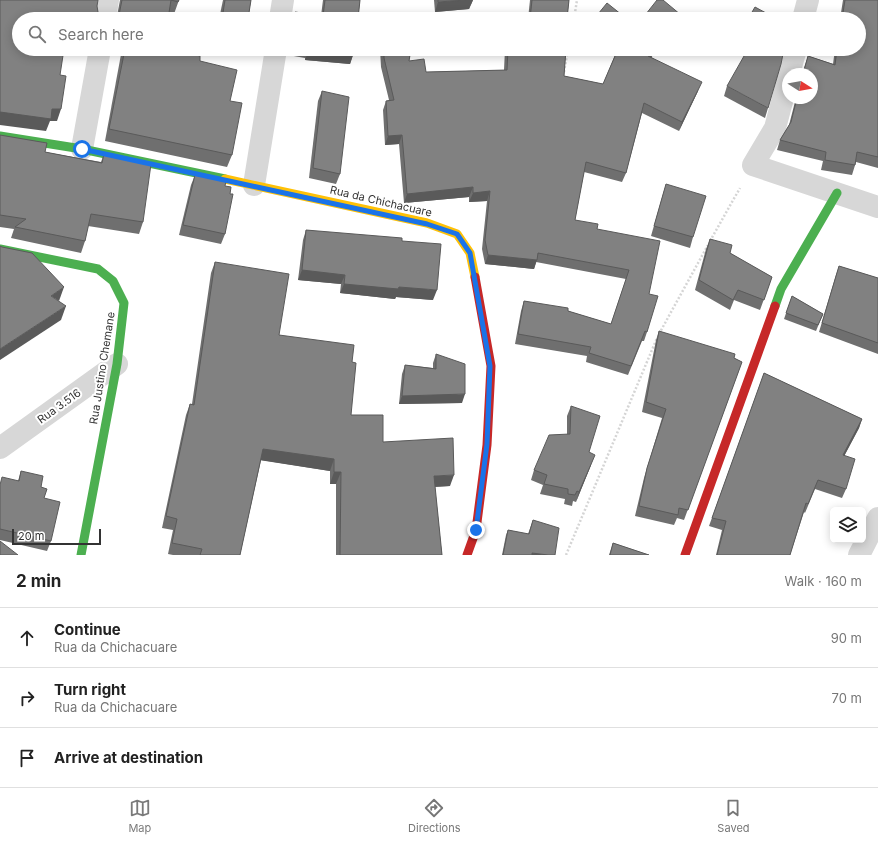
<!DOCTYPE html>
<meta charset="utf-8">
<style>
:root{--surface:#fff;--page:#f2f2f2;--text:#222;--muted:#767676;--line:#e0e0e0;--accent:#7a7a7a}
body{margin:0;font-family:Inter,sans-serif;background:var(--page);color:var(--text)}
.controls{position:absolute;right:12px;bottom:12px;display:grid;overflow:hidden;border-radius:6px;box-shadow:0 2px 10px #0003}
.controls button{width:36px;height:36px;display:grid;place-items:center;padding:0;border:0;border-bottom:1px solid var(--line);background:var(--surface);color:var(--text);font:20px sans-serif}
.compass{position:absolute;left:782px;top:68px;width:36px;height:36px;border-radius:50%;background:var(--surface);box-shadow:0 2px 10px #0003;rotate:101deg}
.scale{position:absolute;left:12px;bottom:10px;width:89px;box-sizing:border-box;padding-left:4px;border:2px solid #333;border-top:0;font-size:11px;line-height:14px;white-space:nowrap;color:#333;-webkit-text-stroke:3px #fff;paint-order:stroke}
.stop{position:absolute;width:12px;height:12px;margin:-9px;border:3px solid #1a73e8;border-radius:50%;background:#fff}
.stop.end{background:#1a73e8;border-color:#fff;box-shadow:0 1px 4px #0008}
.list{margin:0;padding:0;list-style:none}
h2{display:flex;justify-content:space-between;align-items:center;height:52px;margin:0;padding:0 16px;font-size:17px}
h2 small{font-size:13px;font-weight:400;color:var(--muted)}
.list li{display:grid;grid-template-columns:26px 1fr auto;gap:12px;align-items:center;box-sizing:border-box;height:60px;padding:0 16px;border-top:1px solid var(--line)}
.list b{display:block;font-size:15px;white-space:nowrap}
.list p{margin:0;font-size:13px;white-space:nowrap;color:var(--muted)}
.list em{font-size:13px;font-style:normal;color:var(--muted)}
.icon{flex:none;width:22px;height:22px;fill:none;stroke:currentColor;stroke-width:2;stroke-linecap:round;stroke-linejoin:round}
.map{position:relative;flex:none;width:878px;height:555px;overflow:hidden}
.search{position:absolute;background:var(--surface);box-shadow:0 2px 10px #0003;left:12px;right:12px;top:12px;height:44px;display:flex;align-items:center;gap:10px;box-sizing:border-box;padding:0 14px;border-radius:22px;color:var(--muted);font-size:15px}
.sheet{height:232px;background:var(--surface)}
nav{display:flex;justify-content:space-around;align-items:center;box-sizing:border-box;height:56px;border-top:1px solid var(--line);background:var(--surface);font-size:11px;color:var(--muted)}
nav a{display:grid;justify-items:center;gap:2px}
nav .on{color:var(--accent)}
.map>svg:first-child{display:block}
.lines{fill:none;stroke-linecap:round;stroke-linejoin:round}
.path{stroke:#d5d5d5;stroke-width:2.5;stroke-dasharray:2 2;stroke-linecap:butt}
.street{stroke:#d7d7d7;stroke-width:22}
.fast{stroke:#4caf50;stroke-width:9}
.slow{stroke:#ffc107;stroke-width:9}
.jam{stroke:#c62828;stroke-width:9}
.wall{fill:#6f6f6f}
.shaded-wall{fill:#5a5a5a}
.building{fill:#818181;stroke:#5a5a5a}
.route{stroke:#1a73e8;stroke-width:5}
.labels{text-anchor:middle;stroke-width:4;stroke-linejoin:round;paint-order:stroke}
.street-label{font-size:11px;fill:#333;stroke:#fff}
</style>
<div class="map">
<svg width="878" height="555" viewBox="0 0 878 555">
<rect width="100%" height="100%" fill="#fff"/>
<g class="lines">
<g class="path">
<polyline points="574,19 577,0"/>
<polyline points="564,72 568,49"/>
<polyline points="710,241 740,188"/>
<polyline points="659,334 708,245"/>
<polyline points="566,555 657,338"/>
</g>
<g class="street">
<polyline points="105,19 108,0"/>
<polyline points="280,19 283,0"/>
<polyline points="803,19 808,0"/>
<polyline points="789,74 796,49"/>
<polyline points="788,79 775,128 753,165 878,207"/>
<polyline points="82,149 100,49"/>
<polyline points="254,185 276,49"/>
<polyline points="0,448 117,364"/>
<polyline points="859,555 878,518"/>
</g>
<g class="fast">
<polyline points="0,136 82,149 225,179"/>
<polyline points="0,249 98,269 113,281 124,303 117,364 81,555"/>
<polyline points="775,306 781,289 837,193"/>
</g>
<polyline class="slow" points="225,179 427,223 457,234 470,253 475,277"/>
<g class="jam">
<polyline points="467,555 476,530 487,445 491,366 475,277"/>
<polyline points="685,555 775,306"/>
</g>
</g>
<g class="wall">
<polygon points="120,0 179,0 174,14 169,13 114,19 117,16"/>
<polygon points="223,0 251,0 248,19 219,19"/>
<polygon points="323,0 360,0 358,19 293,19 295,12 321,16"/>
<polygon points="434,0 473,0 469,9 435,12"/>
<polygon points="530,0 569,0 567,19 528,19"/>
<polygon points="843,0 878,0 878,168 856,162 852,175 821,170 823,161 777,150 780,140 789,125 796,98 812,98 812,74 802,74 808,56 833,64 835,49 859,49 859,19 840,19"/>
<polygon points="122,49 168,49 200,61 230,101 232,155 227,167 105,141"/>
<polygon points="289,49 354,49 353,55 350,64 305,60 305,58 288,55"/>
<polygon points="380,49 411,49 409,61 426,72 504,70 505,49 566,49 564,76 603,84 616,53 611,49 658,49 651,57 698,91 679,131 642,113 626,173 622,182 584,172 575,220 597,229 649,294 647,332 644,341 642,341 628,375 586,362 587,356 515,344 521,311 524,301 568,311 611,324 626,279 536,262 534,269 485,264 482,249 487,201 469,202 469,197 404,203 399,144 385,145 383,110 386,101 389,100 381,67"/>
<polygon points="727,86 768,108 765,118 724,96"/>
<polygon points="322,91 340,174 336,184 309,178 318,101"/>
<polygon points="0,135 45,152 101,162 104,154 143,222 139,234 88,226 85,241 81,253 11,238 14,229 0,227"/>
<polygon points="195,175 225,186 230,194 225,234 221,244 179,235 191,185"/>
<polygon points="666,184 693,237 690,248 651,236 663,194"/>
<polygon points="306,230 402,241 433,300 396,297 395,299 340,293 341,284 298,280 303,240"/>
<polygon points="710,239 730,253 772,277 760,310 734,300 730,310 695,290 706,249"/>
<polygon points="215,262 279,335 352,362 351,415 383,442 450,486 435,487 442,555 336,555 336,484 330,484 330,471 261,460 240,555 173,555 168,554 173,530 162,528 186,415 190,404 192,404 211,273"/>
<polygon points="839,266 878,278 878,354 819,332 836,275"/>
<polygon points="792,296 823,314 816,331 784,319"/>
<polygon points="659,331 734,358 742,362 684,520 677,518 674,525 635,516 644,478 662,418 642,412 656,340"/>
<polygon points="436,354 462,403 399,404 402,374 405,365 433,368 433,363"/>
<polygon points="764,373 862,419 859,428 844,456 846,489 842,498 815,489 805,513 804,512 790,555 716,555 722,530 709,526"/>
<polygon points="571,406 589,452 591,465 576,502 573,501 572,506 564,504 565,499 540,494 543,485 531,480 534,470 567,434 567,416"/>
<polygon points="21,471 41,487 44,498 51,541 47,551 0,540 0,485 18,481"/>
<polygon points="533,520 555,555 502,555 506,535 508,530 528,534"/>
<polygon points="613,543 649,555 609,555"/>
</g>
<g class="shaded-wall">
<polygon points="466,0 473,0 469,9 435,12 438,2"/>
<polygon points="215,49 242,49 239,55 214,53"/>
<polygon points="654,49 658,49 645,65 648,56"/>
<polygon points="308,52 353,55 350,64 305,60"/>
<polygon points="702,82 698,91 679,131 682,122"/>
<polygon points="52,109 61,109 57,121 50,121 46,131 0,125 0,112"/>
<polygon points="402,135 399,144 385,145 388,136"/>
<polygon points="473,187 469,197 404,203 407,194"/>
<polygon points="490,191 487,201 469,202 473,193"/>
<polygon points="488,255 537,260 534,269 485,264"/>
<polygon points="302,270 345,275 341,284 298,280"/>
<polygon points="344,284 399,287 437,290 433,300 396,297 395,299 340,293"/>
<polygon points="64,287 59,301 51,296"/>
<polygon points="66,306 61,320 0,360 0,349"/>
<polygon points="465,394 462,403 399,404 402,396"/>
<polygon points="862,419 859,428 840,464 843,455"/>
<polygon points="263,449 334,459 330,471 259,460"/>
<polygon points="595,455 591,465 576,502 579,492"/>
<polygon points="334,472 341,472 336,484 330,484"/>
<polygon points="454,475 450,486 430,487 434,476"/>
<polygon points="532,553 548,555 532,555"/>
</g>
<g class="building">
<polygon points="0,0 98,0 97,6 98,12 101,17 107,19 19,19 19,49 64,49 60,75 66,76 61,109 52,109 51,119 0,112"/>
<polygon points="122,0 179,0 178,2 171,0 168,19 111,19 114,19 119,15"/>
<polygon points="225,0 251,0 248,19 222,19"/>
<polygon points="325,0 360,0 358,19 295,19 295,12 323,16"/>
<polygon points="438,0 466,0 438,2"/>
<polygon points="532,0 569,0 567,19 530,19"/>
<polygon points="657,0 663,0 681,15 677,19 642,19"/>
<polygon points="845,0 878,0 878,157 857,152 855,165 825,160 826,152 780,140 791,122 797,98 812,98 812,74 803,74 808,56 835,65 837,49 859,49 859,19 842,19"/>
<polygon points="607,3 627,19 594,19"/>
<polygon points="755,7 777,19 748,19"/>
<polygon points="382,17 397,19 382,19"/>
<polygon points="125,49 168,49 200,56 200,61 237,70 230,101 242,103 232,155 109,129"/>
<polygon points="303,49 354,49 353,55 308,52 308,50"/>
<polygon points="384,49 411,49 409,61 424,59 426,72 507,70 508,49 566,49 564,76 603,84 618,49 654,49 648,56 702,82 682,122 644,103 626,173 586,162 575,220 598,224 597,229 660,241 649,294 658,296 647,332 645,331 631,366 589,353 591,347 518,334 524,301 568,308 568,311 611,324 629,270 538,253 537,260 488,255 485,240 490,191 473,193 473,187 407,194 402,135 388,136 386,101 394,100 384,58"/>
<polygon points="748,49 784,49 781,64 768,108 727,86"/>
<polygon points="322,91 349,97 340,174 313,168"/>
<polygon points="0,135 47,143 45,152 102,163 104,154 151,164 143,222 91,214 85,241 15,227 26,219 0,215"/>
<polygon points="195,175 226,181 225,186 231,187 230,194 233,194 225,234 183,225"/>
<polygon points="666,184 706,196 693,237 654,226"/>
<polygon points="306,230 402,238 402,241 441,244 437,290 399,287 398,289 344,284 345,275 302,270"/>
<polygon points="710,239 732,245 730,253 772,277 764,300 738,290 733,300 699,280"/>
<polygon points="0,246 2,247 32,253 64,287 51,296 66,306 0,349"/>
<polygon points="215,262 289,274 279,335 354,345 352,362 356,363 351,415 383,415 383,442 453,438 454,475 434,476 442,555 340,555 341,472 334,472 334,459 263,449 240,555 200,555 202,549 172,543 177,519 166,516 190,404 194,405"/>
<polygon points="839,266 878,278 878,343 822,323"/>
<polygon points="792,296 823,314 818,325 786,313"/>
<polygon points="659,331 735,354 734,358 742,362 688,510 679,508 678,515 639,506 647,468 666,409 646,402"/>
<polygon points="436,354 465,364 465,394 402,396 405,365 436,369"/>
<polygon points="764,373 862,419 843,455 855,459 846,489 818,480 808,504 806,503 790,555 717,555 726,521 712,518"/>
<polygon points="571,406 600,416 589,452 595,455 579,492 577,491 575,495 568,494 568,489 544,484 547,475 534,470 549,435 570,434"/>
<polygon points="21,471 43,476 41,487 47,489 44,498 60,502 51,541 0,529 0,485 2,477 19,481"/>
<polygon points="533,520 559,528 555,555 548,555 532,553 532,555 503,555 508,530 529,534"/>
<polygon points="0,541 18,555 0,555"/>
<polygon points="613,543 649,555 610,555"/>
</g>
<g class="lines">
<polyline class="route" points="82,149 427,224 457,234 470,253 490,366 487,444 476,530"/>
</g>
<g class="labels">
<g class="street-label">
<text transform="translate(381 201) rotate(13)" y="4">Rua da Chichacuare</text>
<text transform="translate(102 368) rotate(-81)" y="4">Rua Justino Chemane</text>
<text transform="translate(59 406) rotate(-36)" y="4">Rua 3.516</text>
</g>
</g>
</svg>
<div class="controls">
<button><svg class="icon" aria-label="layers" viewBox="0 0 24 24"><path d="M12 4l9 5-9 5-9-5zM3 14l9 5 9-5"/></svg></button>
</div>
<svg class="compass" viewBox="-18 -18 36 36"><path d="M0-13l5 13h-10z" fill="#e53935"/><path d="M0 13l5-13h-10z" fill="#767676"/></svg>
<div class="scale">20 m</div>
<div class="stop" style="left:82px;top:149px"></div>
<div class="stop end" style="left:476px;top:530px"></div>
<div class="search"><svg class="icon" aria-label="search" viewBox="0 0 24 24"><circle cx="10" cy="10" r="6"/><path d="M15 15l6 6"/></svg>Search here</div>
</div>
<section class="sheet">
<h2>2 min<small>Walk · 160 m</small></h2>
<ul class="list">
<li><svg class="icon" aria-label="ahead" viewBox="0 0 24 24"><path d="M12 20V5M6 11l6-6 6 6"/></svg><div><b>Continue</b><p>Rua da Chichacuare</p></div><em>90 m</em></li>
<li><svg class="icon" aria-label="right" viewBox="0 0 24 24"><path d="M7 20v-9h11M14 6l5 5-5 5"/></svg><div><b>Turn right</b><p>Rua da Chichacuare</p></div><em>70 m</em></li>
<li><svg class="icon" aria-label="arrive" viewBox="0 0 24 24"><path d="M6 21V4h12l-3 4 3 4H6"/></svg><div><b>Arrive at destination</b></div></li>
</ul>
</section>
<nav>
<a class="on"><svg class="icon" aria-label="map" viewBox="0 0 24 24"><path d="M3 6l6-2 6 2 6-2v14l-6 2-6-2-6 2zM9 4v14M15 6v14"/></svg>Map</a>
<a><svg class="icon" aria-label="directions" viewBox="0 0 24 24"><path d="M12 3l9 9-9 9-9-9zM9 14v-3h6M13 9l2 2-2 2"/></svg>Directions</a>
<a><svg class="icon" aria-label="saved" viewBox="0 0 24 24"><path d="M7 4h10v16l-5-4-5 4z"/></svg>Saved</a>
</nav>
